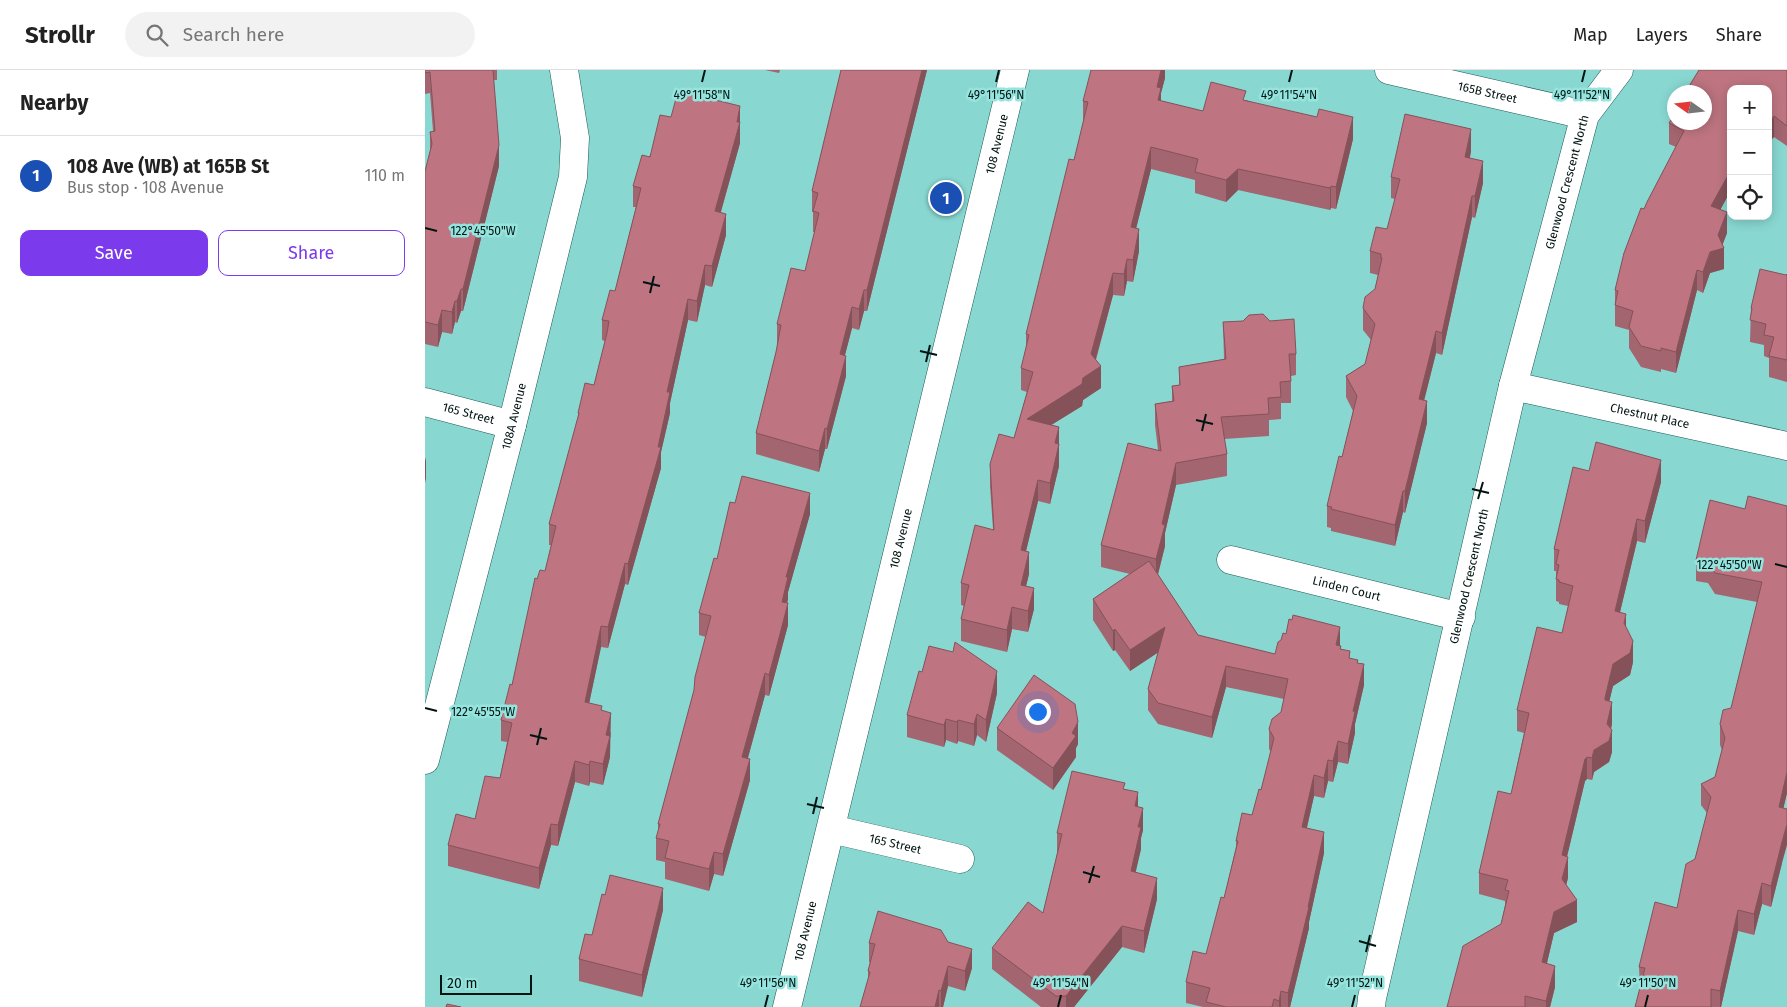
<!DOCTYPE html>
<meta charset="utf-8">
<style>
:root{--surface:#fff;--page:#f2f2f2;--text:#222;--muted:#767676;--line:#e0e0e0;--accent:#7c3aed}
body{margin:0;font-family:"Fira Sans",sans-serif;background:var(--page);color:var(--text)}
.controls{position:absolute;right:15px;top:15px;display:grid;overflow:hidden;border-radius:10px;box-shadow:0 2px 12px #0003}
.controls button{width:45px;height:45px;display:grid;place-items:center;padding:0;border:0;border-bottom:1px solid var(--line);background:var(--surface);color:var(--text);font:25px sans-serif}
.compass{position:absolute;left:1242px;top:15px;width:45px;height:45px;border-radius:50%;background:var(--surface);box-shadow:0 2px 12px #0003;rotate:284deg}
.scale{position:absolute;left:15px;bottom:12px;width:92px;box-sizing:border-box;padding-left:5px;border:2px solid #001412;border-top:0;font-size:14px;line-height:18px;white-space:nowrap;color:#001412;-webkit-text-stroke:4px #96e4de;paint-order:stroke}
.you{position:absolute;left:612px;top:641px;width:18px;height:18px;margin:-12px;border:4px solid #fff;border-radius:50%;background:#1a73e8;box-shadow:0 0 0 8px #1a73e833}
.badge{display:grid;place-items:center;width:32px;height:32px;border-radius:50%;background:var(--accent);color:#fff;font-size:16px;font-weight:700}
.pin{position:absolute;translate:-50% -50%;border:2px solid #fff;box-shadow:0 1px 5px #0006}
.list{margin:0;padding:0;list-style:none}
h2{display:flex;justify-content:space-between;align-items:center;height:65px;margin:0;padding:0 20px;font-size:21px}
h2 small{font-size:16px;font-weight:400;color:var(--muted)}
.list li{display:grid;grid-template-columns:32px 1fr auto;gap:15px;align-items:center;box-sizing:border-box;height:80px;padding:0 20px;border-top:1px solid var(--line)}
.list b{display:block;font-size:19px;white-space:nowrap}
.list p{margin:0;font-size:16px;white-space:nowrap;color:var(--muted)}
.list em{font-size:16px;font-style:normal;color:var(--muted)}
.actions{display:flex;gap:10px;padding:15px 20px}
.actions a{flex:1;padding:11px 0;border:1px solid var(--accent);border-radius:10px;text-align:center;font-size:18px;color:var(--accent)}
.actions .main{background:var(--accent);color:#fff}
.icon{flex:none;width:28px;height:28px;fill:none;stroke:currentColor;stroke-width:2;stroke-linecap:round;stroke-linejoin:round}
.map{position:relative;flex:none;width:1362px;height:937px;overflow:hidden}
header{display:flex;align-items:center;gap:30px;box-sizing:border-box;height:70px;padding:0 25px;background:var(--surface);border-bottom:1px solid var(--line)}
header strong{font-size:24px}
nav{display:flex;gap:28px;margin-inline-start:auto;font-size:18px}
.search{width:350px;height:45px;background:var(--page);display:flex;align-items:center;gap:12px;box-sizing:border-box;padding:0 18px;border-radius:28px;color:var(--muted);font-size:19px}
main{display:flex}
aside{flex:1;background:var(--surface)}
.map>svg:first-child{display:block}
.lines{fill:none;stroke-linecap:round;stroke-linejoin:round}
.street-casing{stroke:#1c5956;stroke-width:29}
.secondary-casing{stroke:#1c5956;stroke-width:29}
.street{stroke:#fff;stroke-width:28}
.secondary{stroke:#fff;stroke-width:28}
.wall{fill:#a3656f}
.shaded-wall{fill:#85525a}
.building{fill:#be7581;stroke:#85525a}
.ticks{fill:none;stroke:#001412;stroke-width:2}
.labels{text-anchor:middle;stroke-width:5;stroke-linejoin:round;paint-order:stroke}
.street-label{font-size:12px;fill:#001412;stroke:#96e4de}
.ticks-label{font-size:12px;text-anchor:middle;fill:#001412;stroke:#96e4de;stroke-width:5;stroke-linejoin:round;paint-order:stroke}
</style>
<header>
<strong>Strollr</strong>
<div class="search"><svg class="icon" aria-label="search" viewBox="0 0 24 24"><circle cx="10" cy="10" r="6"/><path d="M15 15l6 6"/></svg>Search here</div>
<nav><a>Map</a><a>Layers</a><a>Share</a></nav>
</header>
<main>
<aside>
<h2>Nearby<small></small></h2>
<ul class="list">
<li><span class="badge" style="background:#1a4fb4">1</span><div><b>108 Ave (WB) at 165B St</b><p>Bus stop · 108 Avenue</p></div><em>110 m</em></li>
</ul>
<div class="actions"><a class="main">Save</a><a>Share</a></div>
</aside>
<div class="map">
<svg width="1362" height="937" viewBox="0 0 1362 937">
<rect width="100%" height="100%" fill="#89d7d1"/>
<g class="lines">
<g class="street-casing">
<g id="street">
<path id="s1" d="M964,0L1160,45"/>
<path id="s2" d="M1088,316L1362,376"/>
<path id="s3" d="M0,332L87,355"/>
<path id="s4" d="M806,490L1036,547"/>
<path id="s5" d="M0,690L87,355L148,107L150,68L139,0"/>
<path id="s6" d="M406,759L535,789"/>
<path id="s7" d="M946,937L947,928L1088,316L1160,45L1194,0"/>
</g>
</g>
<g class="secondary-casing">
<g id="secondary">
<path id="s8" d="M362,937L590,0"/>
</g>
</g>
<use href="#street" class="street"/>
<use href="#secondary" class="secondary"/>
</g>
<g class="wall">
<polygon points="0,0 72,0 72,10 68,10 74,96 38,241 36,241 32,253 30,252 27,264 17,262 13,277 0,274 0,101 5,81 5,62 8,61 5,23 0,24"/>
<polygon points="340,0 355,0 354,3"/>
<polygon points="416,0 502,0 442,241 439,241 434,260 427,258 420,285 421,306 402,379 400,379 394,402 331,384 331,363 351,282 353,275 352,274 352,254 380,201 390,162 388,162 388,142 387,142 387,121"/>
<polygon points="740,0 740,8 736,23 736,31 778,41 821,30 928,69 911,139 906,138 905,140 813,120 801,132 770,123 770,110 726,99 711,158 714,181 708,212 702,211 699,226 688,225 671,290 676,318 658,330 657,336 626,355 634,357 634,396 625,434 613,431 601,481 604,504 601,516 609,539 603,562 587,559 582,582 536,571 536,549 539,536 536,535 536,513 568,459 565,416 565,394 589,368 602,322 596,320 596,298 601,279 601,264 649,90 658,52 658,31"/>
<polygon points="1274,0 1362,0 1362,76 1349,67 1347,69 1343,66 1343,19 1306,19 1306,120 1295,140 1302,142 1302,163 1297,175 1299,178 1299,199 1285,203 1278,223 1272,220 1251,303 1236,299 1236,302 1216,297 1204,278 1204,260 1190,256 1190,220 1199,183 1216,138 1219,139 1222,132 1251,77 1244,74 1244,53 1250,44 1250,52 1280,52 1280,22 1261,22 1266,13"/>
<polygon points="315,36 315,73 296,142 301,165 287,217 280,215 272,252 263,250 245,333 245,343 236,382 236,398 203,515 200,514 183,578 176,577 164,633 177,640 186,664 185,668 185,687 178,715 165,712 164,716 150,712 133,776 126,775 114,819 23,796 23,775 50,749 75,708 82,672 76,671 76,650 87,615 112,509 120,501 126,475 124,475 124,454 153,348 153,343 169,315 180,271 177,270 177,250 190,221 211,137 208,137 208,116 246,47"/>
<polygon points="1046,81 1045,88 1058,113 1050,148 1047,147 1017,285 1011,283 999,330 1002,353 980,443 978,442 970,476 906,461 906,458 902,457 902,436 917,387 928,341 921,327 921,306 940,294 946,270 938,260 938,238 950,219 953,205 945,203 945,181 962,159 970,129 966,128 966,107"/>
<polygon points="1362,204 1362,312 1344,307 1344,288 1339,286 1339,275 1325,272 1326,238"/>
<polygon points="798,252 871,284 871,305 866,306 866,333 856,333 856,349 844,350 844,366 799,369 802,384 802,406 751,415 740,463 740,476 733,505 773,565 850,584 915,576 916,579 925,588 933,593 939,615 930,654 930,663 923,694 913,692 908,712 903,711 899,728 889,726 882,758 899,783 884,852 884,858 865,937 778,937 761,933 761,912 781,884 799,828 811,777 811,771 827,745 836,720 846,682 844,679 844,659 856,642 859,629 801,617 787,668 733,654 723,640 723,619 733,582 705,601 690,580 688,581 668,550 668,529 705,504 676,497 676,475 733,380 730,355 730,334 747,331 747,316 754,315 754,297 799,289"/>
<polygon points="1164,401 1236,412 1220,473 1212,471 1195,542 1201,558 1208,592 1205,605 1188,616 1184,631 1187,654 1186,659 1187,682 1184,692 1169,702 1167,710 1162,709 1160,711 1142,787 1143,808 1141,815 1152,852 1129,863 1122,893 1130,917 1125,937 1022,937 1076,854 1080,835 1080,831 1054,824 1054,803 1086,724 1099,663 1092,661 1092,640 1137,563 1143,536 1134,534 1134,532 1131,531 1131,501 1129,501 1129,479"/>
<polygon points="310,433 385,444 363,522 363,529 362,533 363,555 355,585 344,626 340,625 323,688 325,710 298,806 289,804 284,821 240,809 240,792 231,790 231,768 233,764 233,754 269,620 281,567 274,565 274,543"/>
<polygon points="1362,436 1362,723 1358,738 1357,793 1346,837 1337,834 1329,865 1313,861 1296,937 1210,937 1215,918 1214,897 1252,838 1270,789 1282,743 1276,735 1276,714 1290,707 1297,680 1295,675 1295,654 1306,638 1332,532 1290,524 1283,513 1271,511 1271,490 1320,439"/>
<polygon points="572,623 561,672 552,665 549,676 533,671 532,674 521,670 519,677 482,667 482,645"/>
<polygon points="572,658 653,674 651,678 651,687 628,720 572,680"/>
<polygon points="700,719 713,737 718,760 716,768 716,779 710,802 732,829 719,883 697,877 649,937 616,937 567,899 567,878 618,843 632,784 632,763"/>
<polygon points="238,840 217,927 154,911 154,889 167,865"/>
<polygon points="523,872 547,898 540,921 523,916 518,937 435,937 443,910 443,901 445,892 444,892 444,873"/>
</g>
<g class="shaded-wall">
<polygon points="497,0 502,0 442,241 442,220"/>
<polygon points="736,0 740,0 740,8 736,23 736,40 733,52 732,17"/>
<polygon points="315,36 315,73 290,162 290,141"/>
<polygon points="1349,46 1349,67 1347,69 1347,49"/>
<polygon points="928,47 928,69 911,139 911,117"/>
<polygon points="1046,59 1046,81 1040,109 1040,87"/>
<polygon points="74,75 74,96 38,241 38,219"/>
<polygon points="726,77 726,99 706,179 706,157"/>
<polygon points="1058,91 1058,113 1050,148 1050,126"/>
<polygon points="813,99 813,120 801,132 801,110"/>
<polygon points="1306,100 1306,120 1286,157 1286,136"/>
<polygon points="906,116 906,138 905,140 905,118"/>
<polygon points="1047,126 1047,147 1017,285 1017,263"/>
<polygon points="1302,142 1302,163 1296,179 1299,178 1299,199 1285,203 1278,223 1278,202"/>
<polygon points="301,144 301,165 287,217 287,196"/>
<polygon points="714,159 714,181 708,212 708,190"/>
<polygon points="702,189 702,211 699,226 699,204"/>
<polygon points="280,195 280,215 272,252 272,231"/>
<polygon points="1272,200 1272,220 1251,303 1251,282"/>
<polygon points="688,203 688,225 667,302 676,296 676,318 658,330 657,336 602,370 602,349 666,284"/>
<polygon points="36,219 36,241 32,253 32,231"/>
<polygon points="439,220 439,241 434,260 434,239"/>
<polygon points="263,229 263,250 245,333 245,343 236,382 236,398 203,515 203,494 233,377 242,322"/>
<polygon points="30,231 30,252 27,264 27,242"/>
<polygon points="427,237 427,258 415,304 415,284"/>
<polygon points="17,240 17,262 13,277 13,255"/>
<polygon points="1011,261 1011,283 994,351 994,329"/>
<polygon points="421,286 421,306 402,379 402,359"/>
<polygon points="1002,331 1002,353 980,443 980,421"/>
<polygon points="634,357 634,396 625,434 625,413 630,373"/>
<polygon points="400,358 400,379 394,402 394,381"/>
<polygon points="1,387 1,408 0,413 0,391"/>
<polygon points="1236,390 1236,412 1220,473 1220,451"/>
<polygon points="751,393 751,415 740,463 740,476 731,511 731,489 737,454"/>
<polygon points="613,410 613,431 596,502 596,480"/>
<polygon points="978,421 978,442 970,476 970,455"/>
<polygon points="385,423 385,444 363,522 363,529 357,553 357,532 361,507"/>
<polygon points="1212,449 1212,471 1190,563 1190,541"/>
<polygon points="604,482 604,504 596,537 596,515"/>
<polygon points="200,493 200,514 183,578 183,557"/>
<polygon points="609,518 609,539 603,562 603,541"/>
<polygon points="363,533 363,555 344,626 344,605"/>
<polygon points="587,537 587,559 582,582 582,560"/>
<polygon points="1201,544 1201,566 1199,553"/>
<polygon points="176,556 176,577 160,653 160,632"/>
<polygon points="740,557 740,578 705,601 705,580"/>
<polygon points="915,557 915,578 911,575"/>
<polygon points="690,559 690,580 688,581 688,561"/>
<polygon points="1208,571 1208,592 1205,605 1188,616 1180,650 1180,628 1188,594"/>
<polygon points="939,594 939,615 930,654 930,663 923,694 923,674 928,641"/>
<polygon points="801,596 801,617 787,668 787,647"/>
<polygon points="572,601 572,623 561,672 561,650"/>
<polygon points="340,603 340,625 317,709 317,687"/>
<polygon points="1187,632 1187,654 1183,671 1187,660 1187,682 1184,692 1169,702 1167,710 1167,688 1169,680 1182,654"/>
<polygon points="186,643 185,687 178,715 178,694 181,665"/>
<polygon points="552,644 552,665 549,676 549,654"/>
<polygon points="521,649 521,670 519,677 519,655"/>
<polygon points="533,650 533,671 532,674 532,652"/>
<polygon points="653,652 653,674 651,678 651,687 628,720 628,698"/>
<polygon points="913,671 913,692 908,712 908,691"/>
<polygon points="1162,687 1162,709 1160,711 1137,807 1137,785 1160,689"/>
<polygon points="325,689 325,710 298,806 298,784"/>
<polygon points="903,690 903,711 899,728 899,708"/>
<polygon points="150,691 150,712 133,776 133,755"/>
<polygon points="165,691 165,712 164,716 164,695"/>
<polygon points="1362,702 1362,723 1354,758 1354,737"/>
<polygon points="889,705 889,726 877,778 877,757"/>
<polygon points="713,722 713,744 710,736"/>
<polygon points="718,738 718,760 716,768 716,779 706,823 706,801 713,757"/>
<polygon points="126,754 126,775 114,819 114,798"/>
<polygon points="1362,754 1362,775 1357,793 1346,837 1346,816 1357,772"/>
<polygon points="899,762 899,783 884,852 884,858 865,937 863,937 863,923"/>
<polygon points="289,782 289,804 284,821 284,799"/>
<polygon points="1143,787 1143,808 1137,831 1137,809"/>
<polygon points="732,808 732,829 719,883 719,861"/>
<polygon points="1337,813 1337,834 1329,865 1329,844"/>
<polygon points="238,818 238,840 217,927 217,905"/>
<polygon points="1152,830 1152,852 1129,863 1117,914 1117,892 1129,842"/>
<polygon points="1313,840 1313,861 1296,937 1295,937 1295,921"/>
<polygon points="697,856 697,877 649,937 641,937 641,926"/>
<polygon points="547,879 547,898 540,921 540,901"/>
<polygon points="523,896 523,916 518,937 516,937 516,921"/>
<polygon points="1130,896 1130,917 1125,937 1121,937 1121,931"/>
<polygon points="514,920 514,937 510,937"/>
<polygon points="856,921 856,937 854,937 854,931"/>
</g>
<g class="building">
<polygon points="0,0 68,0 74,75 38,219 36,219 32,231 30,231 27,242 17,240 13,255 0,252 0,101 7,74 5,62 10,61 5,2 0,3"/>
<polygon points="416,0 497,0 442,220 439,220 434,239 427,237 415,284 421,286 402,359 400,358 394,381 331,363 351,282 356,255 352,254 366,198 380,201 394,143 388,141 393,123 387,121"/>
<polygon points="666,0 736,0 732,17 736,18 733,30 778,41 786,12 821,21 818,30 892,47 894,39 928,47 911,117 906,116 905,118 813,99 801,110 770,102 773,89 726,77 706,157 714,159 708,190 702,189 699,204 688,203 666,284 676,296 658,308 657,314 602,349 634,357 630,373 634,374 625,413 613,410 596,480 604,482 596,515 609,518 603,541 587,537 582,560 536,549 544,515 536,513 550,455 569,460 565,394 574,364 589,368 608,302 596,298 604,265 601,264 644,89 649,90 663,32 658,31"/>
<polygon points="1274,0 1362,0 1362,56 1349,46 1347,49 1343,46 1343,19 1306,19 1306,100 1286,136 1302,142 1293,165 1299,178 1285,182 1278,202 1272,200 1251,282 1236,278 1236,281 1216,276 1204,257 1208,241 1190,235 1193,221 1190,220 1199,183 1216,138 1219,139 1222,132 1259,61 1244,53 1250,44 1250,52 1280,52 1280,22 1261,22 1266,13"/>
<polygon points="253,21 315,36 312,52 315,52 290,141 301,144 287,196 280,195 272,231 263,229 242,322 245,322 233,377 236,377 203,494 200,493 183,557 176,556 160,632 177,636 176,640 186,643 181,665 185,666 178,694 165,691 164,695 150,691 133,755 126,754 114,798 23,775 31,744 50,749 60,706 75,708 87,653 76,650 85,614 87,615 110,508 112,509 115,500 120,501 131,456 124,454 154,343 153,343 160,313 169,315 182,263 184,251 177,250 185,220 190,221 216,118 208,116 217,85 225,87 235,45 246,47"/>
<polygon points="980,44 1046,59 1040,87 1058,91 1050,126 1047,126 1017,263 1011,261 994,329 1002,331 980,421 978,421 970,455 906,439 907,437 902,436 914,386 917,387 932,326 921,306 940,294 950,254 938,238 940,227 950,219 957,188 956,188 956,184 945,181 951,157 962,159 975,109 966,107"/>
<polygon points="1335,199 1361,205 1362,204 1362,290 1344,286 1349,267 1339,265 1341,254 1325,250 1327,238 1326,238"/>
<polygon points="838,244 845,251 869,249 871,284 864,284 866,311 855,312 856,327 843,328 844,344 796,347 802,384 751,393 737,454 740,455 731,489 676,475 703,373 736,381 730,334 749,331 747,316 755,315 754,297 801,289 798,252 818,251 824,245"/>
<polygon points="1171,372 1236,390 1220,451 1212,449 1190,541 1201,544 1199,553 1208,571 1205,583 1188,594 1180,628 1180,630 1187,632 1182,654 1187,660 1184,671 1169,680 1167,688 1162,687 1160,689 1137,785 1143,787 1137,809 1152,830 1129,842 1117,892 1130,896 1121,931 1100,926 1100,937 1022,937 1038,876 1076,854 1084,821 1080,820 1083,810 1054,803 1073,721 1086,724 1104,643 1092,640 1112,557 1137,563 1148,516 1134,512 1134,510 1131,509 1134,495 1131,494 1134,480 1129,479 1148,397 1164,401"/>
<polygon points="317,406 385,423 361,507 363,507 357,532 363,533 355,564 344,605 340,603 317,687 325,689 298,784 289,782 284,799 240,788 244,771 231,768 235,754 233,754 269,620 270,607 286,546 274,543 289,488 292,489 305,432 310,433"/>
<polygon points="1323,426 1362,436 1362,702 1354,737 1362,739 1362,754 1357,772 1346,816 1337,813 1329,844 1313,840 1295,921 1286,919 1286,937 1210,937 1220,898 1214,897 1230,832 1252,838 1261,794 1270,789 1286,727 1276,714 1290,707 1300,668 1295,654 1298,640 1306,638 1337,512 1290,503 1283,492 1271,490 1285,430 1320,439"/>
<polygon points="724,491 773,565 850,584 853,572 856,570 858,563 861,564 864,549 867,550 868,545 915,557 911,575 916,576 915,579 925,581 924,588 933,590 932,593 939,594 928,641 930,642 923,674 913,671 908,691 903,690 899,708 889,705 877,757 899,762 883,837 884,837 863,923 856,921 854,931 849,929 847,937 801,937 781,932 785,918 761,912 768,881 781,884 796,827 799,828 813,771 811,771 817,743 827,745 834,719 836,720 849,668 844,659 847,649 856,642 863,609 801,596 787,647 733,633 723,619 740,557 705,580 690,559 688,561 668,529"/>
<polygon points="530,572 572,601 561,650 552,644 549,654 533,650 532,652 521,649 519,655 482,645 494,601 497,602 504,576 528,582"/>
<polygon points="609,605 650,634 653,652 647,663 651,666 628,698 572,658"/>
<polygon points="647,701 700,713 698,719 713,722 710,736 718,738 713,757 716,757 706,801 732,808 719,861 697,856 641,926 631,926 567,878 603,832 618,843 637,764 632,763"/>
<polygon points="185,805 238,818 217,905 154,889 160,864 167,865 177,824 180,825"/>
<polygon points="453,841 516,860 523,872 547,879 540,901 523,896 516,921 514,920 510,937 435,937 445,902 443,901 450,874 444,873"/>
<polygon points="22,934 36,937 21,937"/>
</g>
<path class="ticks" d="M277,12L280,0M571,12L574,0M864,12L867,0M1157,12L1160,0M0,158L12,161M218,212L235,216M225,223L229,206M495,281L512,285M501,292L505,275M771,350L788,354M777,361L781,344M1047,419L1064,423M1053,429L1058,412M1350,494L1362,497M0,638L12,641M105,665L122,669M112,675L116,658M382,734L399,738M388,744L392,727M658,802L675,807M664,813L669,796M934,871L951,876M941,882L945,865M340,937L343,925M633,937L636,925M927,937L930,925M1220,937L1223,925"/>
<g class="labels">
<g class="street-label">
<text dy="4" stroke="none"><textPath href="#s1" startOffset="101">165B Street</textPath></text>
<text dy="4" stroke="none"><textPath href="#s8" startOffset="888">108 Avenue</textPath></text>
<text dy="4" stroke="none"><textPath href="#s7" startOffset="848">Glenwood Crescent North</textPath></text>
<text dy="4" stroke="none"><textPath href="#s3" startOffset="45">165 Street</textPath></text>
<text dy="4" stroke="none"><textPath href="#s5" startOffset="355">108A Avenue</textPath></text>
<text dy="4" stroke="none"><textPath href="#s2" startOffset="140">Chestnut Place</textPath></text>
<text dy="4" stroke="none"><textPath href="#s8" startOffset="482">108 Avenue</textPath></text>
<text dy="4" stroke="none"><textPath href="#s7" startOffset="442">Glenwood Crescent North</textPath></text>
<text dy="4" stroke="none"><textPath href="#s4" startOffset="119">Linden Court</textPath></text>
<text dy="4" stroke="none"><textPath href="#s6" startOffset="66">165 Street</textPath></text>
<text dy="4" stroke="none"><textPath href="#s8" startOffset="78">108 Avenue</textPath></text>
</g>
</g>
<g class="ticks-label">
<text x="277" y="29">49°11'58"N</text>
<text x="571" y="29">49°11'56"N</text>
<text x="864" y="29">49°11'54"N</text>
<text x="1157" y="29">49°11'52"N</text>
<text x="58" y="165">122°45'50"W</text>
<text x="1304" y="499">122°45'50"W</text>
<text x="58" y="646">122°45'55"W</text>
<text x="343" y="917">49°11'56"N</text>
<text x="636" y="917">49°11'54"N</text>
<text x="930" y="917">49°11'52"N</text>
<text x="1223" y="917">49°11'50"N</text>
</g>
</svg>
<div class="controls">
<button>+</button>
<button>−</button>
<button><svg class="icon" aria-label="locate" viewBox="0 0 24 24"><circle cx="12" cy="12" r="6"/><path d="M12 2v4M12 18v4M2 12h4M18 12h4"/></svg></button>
</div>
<svg class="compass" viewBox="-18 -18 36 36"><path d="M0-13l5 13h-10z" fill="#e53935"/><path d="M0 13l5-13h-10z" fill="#767676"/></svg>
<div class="scale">20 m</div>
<div class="you"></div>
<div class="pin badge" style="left:521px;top:128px;background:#1a4fb4">1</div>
</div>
</main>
